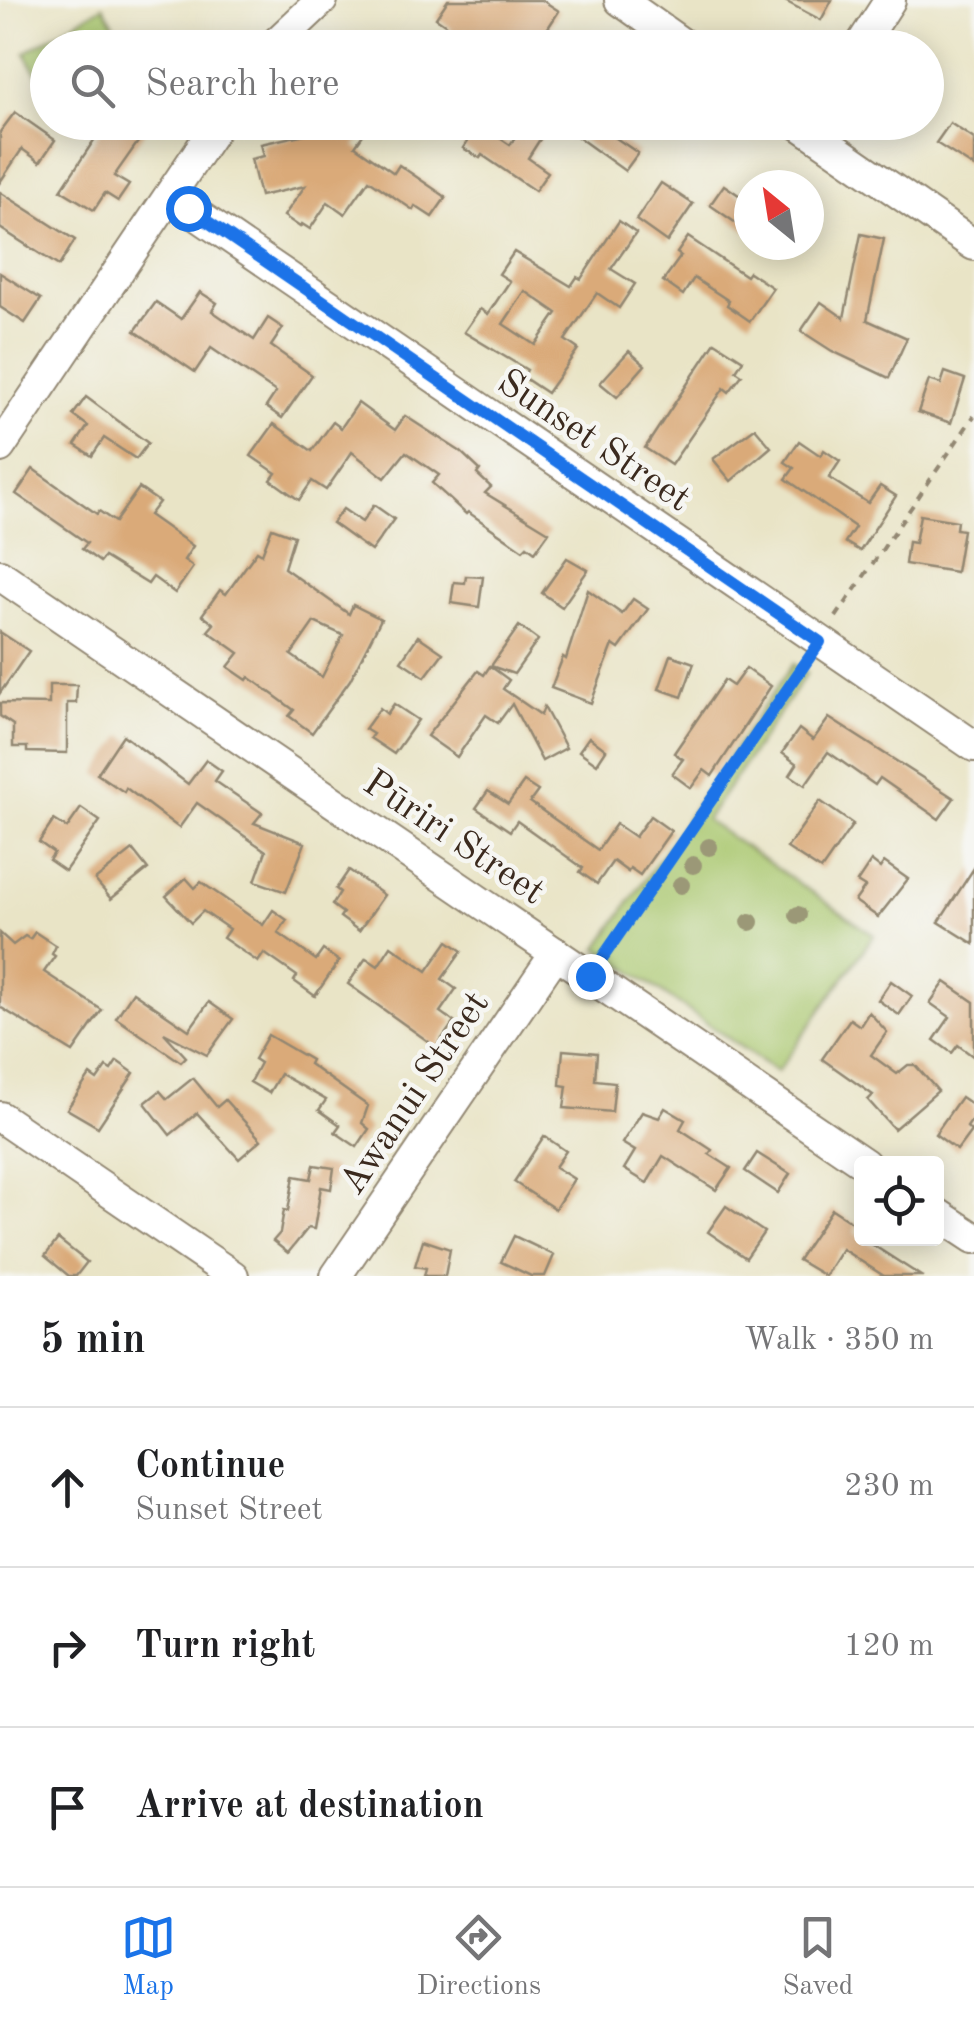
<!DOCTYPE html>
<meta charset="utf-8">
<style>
:root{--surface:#fff;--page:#f2f2f2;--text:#202124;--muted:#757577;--line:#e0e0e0;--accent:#1a73e8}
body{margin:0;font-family:"Old Standard TT",serif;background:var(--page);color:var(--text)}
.controls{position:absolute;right:30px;bottom:30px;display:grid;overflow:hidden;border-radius:10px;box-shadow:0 5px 25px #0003}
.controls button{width:90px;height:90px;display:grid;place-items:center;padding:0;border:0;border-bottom:2px solid var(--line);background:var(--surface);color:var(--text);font:50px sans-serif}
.compass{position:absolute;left:734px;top:170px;width:90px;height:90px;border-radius:50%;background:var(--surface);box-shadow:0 5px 25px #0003;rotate:330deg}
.stop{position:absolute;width:30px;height:30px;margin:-22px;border:8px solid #1a73e8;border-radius:50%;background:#fff}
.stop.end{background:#1a73e8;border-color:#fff;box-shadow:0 2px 10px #0008}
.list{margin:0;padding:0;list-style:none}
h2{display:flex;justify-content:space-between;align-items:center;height:130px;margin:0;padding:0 40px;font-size:42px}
h2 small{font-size:32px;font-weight:400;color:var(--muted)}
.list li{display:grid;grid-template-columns:65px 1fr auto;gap:30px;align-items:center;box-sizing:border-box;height:160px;padding:0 40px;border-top:2px solid var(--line)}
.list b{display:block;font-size:38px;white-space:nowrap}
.list p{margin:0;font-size:32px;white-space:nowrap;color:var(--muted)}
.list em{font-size:32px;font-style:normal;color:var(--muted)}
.icon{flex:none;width:55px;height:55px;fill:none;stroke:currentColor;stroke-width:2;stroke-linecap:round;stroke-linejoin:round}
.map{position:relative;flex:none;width:974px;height:1276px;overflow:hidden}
.search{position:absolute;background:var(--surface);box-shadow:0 5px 25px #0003;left:30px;right:30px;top:30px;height:110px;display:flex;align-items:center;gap:25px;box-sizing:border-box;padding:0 35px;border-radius:55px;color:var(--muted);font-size:38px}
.sheet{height:610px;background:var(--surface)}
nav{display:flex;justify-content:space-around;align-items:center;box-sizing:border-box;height:140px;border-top:2px solid var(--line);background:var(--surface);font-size:28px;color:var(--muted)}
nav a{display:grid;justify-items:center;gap:5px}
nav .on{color:var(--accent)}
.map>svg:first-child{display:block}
.green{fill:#aac870;stroke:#727947;stroke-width:2.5}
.building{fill:#daaa79;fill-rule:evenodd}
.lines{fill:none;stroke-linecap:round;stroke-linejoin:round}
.minor-casing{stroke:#928772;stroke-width:34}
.path{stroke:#928772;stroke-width:4;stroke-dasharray:8 8;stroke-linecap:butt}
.minor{stroke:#fff;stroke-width:30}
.tree{fill:#9b9877}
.route{stroke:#1a73e8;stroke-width:12}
.labels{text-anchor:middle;stroke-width:9;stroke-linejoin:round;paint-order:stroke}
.street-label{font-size:38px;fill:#3b2a1e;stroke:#f6f6f2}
</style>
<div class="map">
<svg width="974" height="1276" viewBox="0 0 974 1276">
<rect width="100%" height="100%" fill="#f6f6f2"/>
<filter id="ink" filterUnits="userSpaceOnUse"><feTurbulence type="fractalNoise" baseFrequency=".01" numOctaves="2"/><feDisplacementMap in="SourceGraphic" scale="20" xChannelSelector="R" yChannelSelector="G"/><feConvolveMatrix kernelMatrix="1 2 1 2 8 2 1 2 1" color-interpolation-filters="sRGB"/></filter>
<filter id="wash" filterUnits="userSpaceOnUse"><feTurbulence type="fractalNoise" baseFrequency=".0048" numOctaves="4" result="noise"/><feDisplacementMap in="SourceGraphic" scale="40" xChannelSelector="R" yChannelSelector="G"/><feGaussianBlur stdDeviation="2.25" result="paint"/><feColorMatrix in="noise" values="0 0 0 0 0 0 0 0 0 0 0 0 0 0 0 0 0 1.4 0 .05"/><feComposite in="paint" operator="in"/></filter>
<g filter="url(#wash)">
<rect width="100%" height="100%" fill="#e9e4c6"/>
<g class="green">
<polygon points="103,6 123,40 110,47 48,48 47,85 45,87 25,53"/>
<polygon points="793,664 807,673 706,820 874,935 777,1072 598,948"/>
</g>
<g id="blocks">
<g class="building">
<polygon points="448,0 542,0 559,11 535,48 440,48 452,29 436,18"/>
<polygon points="783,0 832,0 821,20"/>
<polygon points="15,112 55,140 40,162 22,149 0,182 0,132"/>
<polygon points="106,122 152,122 114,176 129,185 118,201 105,193 94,210 61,190"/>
<polygon points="324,122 357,122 367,129 355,146 394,173 399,165 446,197 432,217 415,206 413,210 369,180 345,214 328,202 310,229 302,224 300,227 284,216 305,186 260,196 251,159 264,156 261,144 332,128"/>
<polygon points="525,122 551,122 528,158 548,172 535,191 482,155 480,158 463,148 479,124 510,145"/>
<polygon points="557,122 619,122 610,134 638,153 625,171"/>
<polygon points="950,123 974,139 974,167 936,143"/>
<polygon points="661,183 693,204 667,242 636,220"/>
<polygon points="724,185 749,202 749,232 710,205"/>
<polygon points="0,192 75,240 59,266 0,228"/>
<path d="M619,221L636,233L611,269L635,284L619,308L597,293L565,340L578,349L547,393L523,377L527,370L464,332L480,309L488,314L510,281L499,274L514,252L571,286L577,277L581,279ZM525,291L557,313L535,345L503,324Z"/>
<polygon points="861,234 884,239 867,320 907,338 889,378 832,351 801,331 821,302 844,318"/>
<polygon points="688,237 746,276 749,272 773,288 750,321 727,305 729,301 694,278 683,295 663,281 681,256 677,253"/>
<polygon points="0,273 41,299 25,323 0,307"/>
<polygon points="200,292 217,303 212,311 254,340 268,318 283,328 271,346 312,375 282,418 266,407 276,392 211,348 195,372 135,331 156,302 181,319"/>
<polygon points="715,342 743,360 736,371 742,375 729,392 724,388 671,465 645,448"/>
<polygon points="629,351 645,365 617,397 600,383"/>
<polygon points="945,372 965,379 951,423 918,412 929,380 941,384"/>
<polygon points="86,397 148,443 136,459 104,438 92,456 75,445 88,426 73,415"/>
<polygon points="358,403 395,430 405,416 461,452 480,470 477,474 491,487 485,493 549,532 535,552 527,546 523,550 468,512 466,514 432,483 439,475 406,452 385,478 352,452 326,490 312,481 299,500 271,480 276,473 251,456 274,424 312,451 333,422 341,428"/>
<polygon points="755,428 771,447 731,481 713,459"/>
<polygon points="799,441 821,456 824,450 840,461 829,478 868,503 880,486 896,496 860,551 845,542 855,527 786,479 794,468 785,462"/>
<polygon points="33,469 97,514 99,511 115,522 139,488 159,502 149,515 193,546 184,560 193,567 175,593 153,577 148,584 104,557 100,562 82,549 87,543 16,494"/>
<polygon points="374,505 394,519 371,551 332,523 343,509 362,522"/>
<polygon points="920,515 957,521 956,529 963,530 956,572 905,564 908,542 915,543"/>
<path d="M272,528L294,536L284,568L349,614L353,605L381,619L350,680L312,733L289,716L294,710L249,677L247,680L228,667L239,653L208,631L214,624L202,615L220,590L226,594L257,551L262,554ZM314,622L343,635L322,677L291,655Z"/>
<polygon points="567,558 588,570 562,607 542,593"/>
<polygon points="466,576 483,577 479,607 451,603 454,582 465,583"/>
<polygon points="588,590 622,614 633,599 648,609 619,649 613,645 591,703 551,688 563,657 566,659"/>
<polygon points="519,626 538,640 514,674 491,666"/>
<polygon points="0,632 29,651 0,693"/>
<polygon points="418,636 443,653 425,677 401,661"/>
<polygon points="671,655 694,663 682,697 659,689"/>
<polygon points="490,666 509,680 503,689 541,715 544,707 566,748 542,761 512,704 498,723 486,715 457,757 427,736 478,671 484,675"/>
<polygon points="746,668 771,686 712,776 704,770 691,788 672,774 683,759 674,753 724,680 733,686"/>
<polygon points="49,685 77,685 76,703 67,703 67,753 27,752 27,747 13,747 13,725 0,716 0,703 49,704"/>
<polygon points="394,704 418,720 394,754 370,738 373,734 365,729 380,708 387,714"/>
<polygon points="829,718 954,798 939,819 880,778 875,785 828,752 805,785 790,775 797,764 782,753 799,729 813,740"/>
<polygon points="123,735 188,784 206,760 222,771 215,781 262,813 254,823 305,843 286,892 255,881 266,851 197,803 179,828 126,788 124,792 97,774"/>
<polygon points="589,737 606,750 597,764 579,751"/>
<polygon points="524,782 538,791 530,802 598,850 616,824 635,837 650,816 671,831 640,875 630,868 628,872 613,861 597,884 580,872 583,868 517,821 510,831 476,808 488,791 508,804"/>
<polygon points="820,801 853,824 821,870 787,848"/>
<polygon points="81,808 100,821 65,871 49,860 54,853 39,842 54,820 67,828"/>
<polygon points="133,850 148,869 111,899 95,880"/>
<polygon points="871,861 880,868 884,862 908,879 878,917 855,901 865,887 857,882"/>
<polygon points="974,868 974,944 939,922"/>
<polygon points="349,870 384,895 359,931 340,917 343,913 332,905 340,892 336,889"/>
<polygon points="186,878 195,888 201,882 263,925 273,910 287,920 278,933 316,960 323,950 339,961 315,996 294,981 297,976 264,953 258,962 223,938 229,929 203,911 191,923 166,896"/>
<polygon points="35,932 56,946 52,954 55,956 44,972 102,1010 73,1052 0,1007 0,933 13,945 25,936 30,939"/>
<polygon points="448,941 462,951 442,979 456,989 440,1012 454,1022 436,1047 348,984 366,958 378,966 391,946 427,971"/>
<polygon points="891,981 912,996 899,1015 878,1000"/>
<polygon points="945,982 974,1002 974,1057 958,1045 952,1053 934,1040 950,1017 930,1003"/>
<polygon points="133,992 189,1030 209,1002 233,1019 207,1055 164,1033 186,1057 181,1062 116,1018"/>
<polygon points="869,1012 887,1032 871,1055 897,1074 908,1065 915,1065 938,1091 894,1129 868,1100 873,1095 822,1059 850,1019 860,1026"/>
<polygon points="268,1035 311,1060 309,1064 368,1106 362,1123 369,1129 357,1147 335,1132 340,1125 319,1110 326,1100 280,1074 269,1093 250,1082 260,1063 254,1059"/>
<polygon points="563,1050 597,1053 595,1080 615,1082 612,1112 564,1108 567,1086 560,1085"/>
<polygon points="117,1061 134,1073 98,1127 67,1109 90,1075 97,1080 106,1067 111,1070"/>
<polygon points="193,1078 217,1107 225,1100 261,1140 239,1159 197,1113 170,1135 145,1103 160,1091 167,1099"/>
<polygon points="961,1097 974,1106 974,1117 967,1127 971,1131 957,1150 935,1134"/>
<polygon points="665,1108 685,1120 680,1129 712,1150 709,1154 731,1168 716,1190 663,1156 647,1183 624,1169 635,1151 622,1143 642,1112 659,1118"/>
<polygon points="544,1136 566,1151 555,1167 574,1179 555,1209 514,1182"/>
<polygon points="757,1153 790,1174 778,1193 745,1171"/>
<polygon points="314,1165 334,1168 331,1189 321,1187 314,1229 308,1228 288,1253 273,1241 280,1233 284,1210 288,1211 294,1176 311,1179"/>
<polygon points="726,1206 764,1232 746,1258 708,1232"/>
<polygon points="832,1209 858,1226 854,1232 862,1238 921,1276 884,1276 842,1249 825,1276 798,1260"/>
<polygon points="514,1236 554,1255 545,1276 531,1276 501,1262"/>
<polygon points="58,1239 87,1262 76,1276 69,1276 45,1256"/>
<polygon points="423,1240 450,1249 445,1276 424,1276 426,1268 415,1266"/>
</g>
</g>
</g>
<g filter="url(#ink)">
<use href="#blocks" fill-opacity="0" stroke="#928772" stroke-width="2.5"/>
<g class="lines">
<g class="minor-casing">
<g id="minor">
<polyline points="620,0 688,48"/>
<polyline points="271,48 322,0"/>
<polyline points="859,48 890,0"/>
<polyline points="796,122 974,245"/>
<polyline points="171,197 974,746"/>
<polyline points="0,447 219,122"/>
<polyline points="0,575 865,1164"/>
<polyline points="0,1117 233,1276"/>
<polyline points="936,1213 974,1238"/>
<polyline points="336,1276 556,953"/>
</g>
</g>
<g class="path">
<polyline points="836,617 974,416"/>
<polyline points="605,956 805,662"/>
</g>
<use href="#minor" class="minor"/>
</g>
<g class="tree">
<circle cx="709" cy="847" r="9"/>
<circle cx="693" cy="865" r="9"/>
<circle cx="681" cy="885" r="9"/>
<circle cx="798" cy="915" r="9"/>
<circle cx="750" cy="922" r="9"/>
</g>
</g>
<g class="lines" filter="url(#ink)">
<polyline class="route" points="188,208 820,642 590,976"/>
</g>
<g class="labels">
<g class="street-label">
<text transform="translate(595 439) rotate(34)" y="13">Sunset Street</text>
<text transform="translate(455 836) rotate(34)" y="13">Pūriri Street</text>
<text transform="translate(413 1092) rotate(-56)" y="13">Awanui Street</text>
</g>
</g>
</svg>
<div class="controls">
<button><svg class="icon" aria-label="locate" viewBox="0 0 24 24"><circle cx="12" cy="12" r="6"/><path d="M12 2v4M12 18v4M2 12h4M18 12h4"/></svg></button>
</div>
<svg class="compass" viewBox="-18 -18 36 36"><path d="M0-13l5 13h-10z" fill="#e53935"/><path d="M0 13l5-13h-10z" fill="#757577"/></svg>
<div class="stop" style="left:188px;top:208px"></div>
<div class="stop end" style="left:590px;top:976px"></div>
<div class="search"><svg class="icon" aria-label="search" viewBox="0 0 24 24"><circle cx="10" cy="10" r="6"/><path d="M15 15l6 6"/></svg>Search here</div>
</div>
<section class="sheet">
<h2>5 min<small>Walk · 350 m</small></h2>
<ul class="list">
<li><svg class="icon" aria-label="ahead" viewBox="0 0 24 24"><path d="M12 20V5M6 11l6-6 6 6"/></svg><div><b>Continue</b><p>Sunset Street</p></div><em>230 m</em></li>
<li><svg class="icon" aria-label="right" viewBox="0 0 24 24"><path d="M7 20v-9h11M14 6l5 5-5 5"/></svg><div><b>Turn right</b></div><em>120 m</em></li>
<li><svg class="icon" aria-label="arrive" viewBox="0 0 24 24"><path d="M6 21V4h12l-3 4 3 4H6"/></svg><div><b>Arrive at destination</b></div></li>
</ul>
</section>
<nav>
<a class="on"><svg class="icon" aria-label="map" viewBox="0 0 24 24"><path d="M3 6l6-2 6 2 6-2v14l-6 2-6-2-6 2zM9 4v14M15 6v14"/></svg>Map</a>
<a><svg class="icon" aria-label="directions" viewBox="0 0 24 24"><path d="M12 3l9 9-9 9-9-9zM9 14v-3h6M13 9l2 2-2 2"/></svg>Directions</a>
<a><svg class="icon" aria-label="saved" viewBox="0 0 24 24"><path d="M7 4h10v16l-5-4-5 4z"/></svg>Saved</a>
</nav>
